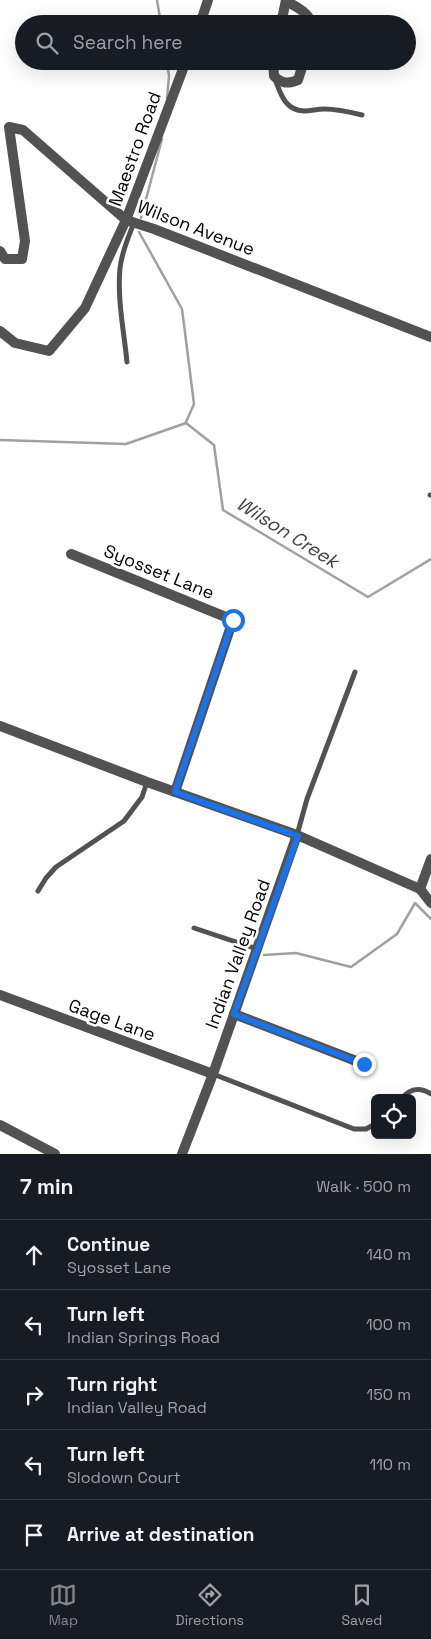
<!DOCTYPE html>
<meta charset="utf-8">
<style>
:root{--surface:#171b24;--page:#242831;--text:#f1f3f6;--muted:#9ea1a6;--line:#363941;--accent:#858687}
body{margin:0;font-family:"Space Grotesk",sans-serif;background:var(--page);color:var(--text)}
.controls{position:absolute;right:15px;bottom:15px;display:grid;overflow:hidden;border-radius:8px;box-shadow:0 5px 20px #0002}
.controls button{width:45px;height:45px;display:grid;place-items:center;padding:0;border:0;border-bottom:1px solid var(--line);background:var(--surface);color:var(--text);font:25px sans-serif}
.stop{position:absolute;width:15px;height:15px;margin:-11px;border:4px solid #1a73e8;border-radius:50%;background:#fff}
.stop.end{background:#1a73e8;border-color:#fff;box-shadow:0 1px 5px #0008}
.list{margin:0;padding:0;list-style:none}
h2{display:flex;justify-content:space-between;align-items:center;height:65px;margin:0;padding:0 20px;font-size:21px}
h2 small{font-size:16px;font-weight:400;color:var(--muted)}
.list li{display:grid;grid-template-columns:32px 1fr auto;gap:15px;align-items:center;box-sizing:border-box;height:70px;padding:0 20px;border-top:1px solid var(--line)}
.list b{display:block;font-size:19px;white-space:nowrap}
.list p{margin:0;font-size:16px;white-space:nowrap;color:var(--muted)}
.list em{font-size:16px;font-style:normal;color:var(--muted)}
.icon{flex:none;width:28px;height:28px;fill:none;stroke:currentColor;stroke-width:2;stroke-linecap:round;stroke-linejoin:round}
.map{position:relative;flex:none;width:431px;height:1154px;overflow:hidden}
.search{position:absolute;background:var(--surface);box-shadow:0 5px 20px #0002;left:15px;right:15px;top:15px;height:55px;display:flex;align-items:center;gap:12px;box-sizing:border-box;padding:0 18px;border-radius:28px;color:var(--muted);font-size:19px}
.sheet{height:415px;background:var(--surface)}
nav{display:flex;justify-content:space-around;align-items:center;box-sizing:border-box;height:70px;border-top:1px solid var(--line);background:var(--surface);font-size:14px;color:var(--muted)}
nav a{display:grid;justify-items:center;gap:2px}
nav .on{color:var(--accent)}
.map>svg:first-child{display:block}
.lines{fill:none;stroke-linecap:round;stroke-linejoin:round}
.stream{stroke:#a0a0a0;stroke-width:2.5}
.service{stroke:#525252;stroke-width:5}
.minor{stroke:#525252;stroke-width:10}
.route{stroke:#1a73e8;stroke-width:6}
.labels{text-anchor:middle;stroke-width:5;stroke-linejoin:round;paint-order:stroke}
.street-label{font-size:18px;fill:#000;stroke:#fff}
.water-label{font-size:19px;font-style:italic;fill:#414141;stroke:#fff}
</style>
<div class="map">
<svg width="431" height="1154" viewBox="0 0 431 1154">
<rect width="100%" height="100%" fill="#fff"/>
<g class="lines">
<g class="stream">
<polyline points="157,0 161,24"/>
<polyline points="167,61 169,76 167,98"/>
<polyline points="141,218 162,139"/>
<polyline points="139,232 182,309 194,404 186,422"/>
<polyline points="0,440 126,444 186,423 214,445 223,510 368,597 431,559"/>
<polyline points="264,955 296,953 351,967 397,934 415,903 431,919"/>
</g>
<g class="service">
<path d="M275,79C281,95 285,110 304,111C311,111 317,109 324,109C337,109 350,112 362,115"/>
<path d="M127,362C124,332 117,298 120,268C122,252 128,237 134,223"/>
<polyline points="430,495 431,495"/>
<polyline points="297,835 307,799 355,672"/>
<polyline points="38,891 46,878 56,867 124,821 142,797 147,782"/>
<polyline points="194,928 257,949"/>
<polyline points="213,1074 354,1129 366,1129 375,1124"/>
<path d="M402,1098C411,1088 420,1087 431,1094"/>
</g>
<g class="minor">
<path d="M286,1C297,7 308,12 312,24"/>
<polyline points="200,24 208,0"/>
<polyline points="281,24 286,0"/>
<path d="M273,61L274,76C282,84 288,84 298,80L304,61"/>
<polyline points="0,251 5,259 22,259 25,241 9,127 23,130 126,220 154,229 431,337"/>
<polyline points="0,331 15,343 49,351 85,308 126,220 186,61"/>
<polyline points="71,554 233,620 175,792"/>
<polyline points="0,726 147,782 297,835 420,889 431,859"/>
<polyline points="420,889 431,903"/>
<polyline points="0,995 213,1074"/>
<polyline points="234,1014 364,1064"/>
<polyline points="0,1125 55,1154"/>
<polyline points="182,1154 213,1074 297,835"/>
</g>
</g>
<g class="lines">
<polyline class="route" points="233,620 175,792 298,836 234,1014 364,1064"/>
</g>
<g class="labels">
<g class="street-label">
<text transform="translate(135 149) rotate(-70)" y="6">Maestro Road</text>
<text transform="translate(196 228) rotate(21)" y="6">Wilson Avenue</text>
<text transform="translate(159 572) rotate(22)" y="6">Syosset Lane</text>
<text transform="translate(238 954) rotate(-70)" y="6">Indian Valley Road</text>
<text transform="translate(112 1020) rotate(20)" y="6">Gage Lane</text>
</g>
<g class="water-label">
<text transform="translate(288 532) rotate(32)" y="7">Wilson Creek</text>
</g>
</g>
</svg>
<div class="controls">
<button><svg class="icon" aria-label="locate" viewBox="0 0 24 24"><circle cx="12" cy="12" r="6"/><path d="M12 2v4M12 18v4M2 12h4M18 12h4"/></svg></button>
</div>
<div class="stop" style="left:233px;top:620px"></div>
<div class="stop end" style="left:364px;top:1064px"></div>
<div class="search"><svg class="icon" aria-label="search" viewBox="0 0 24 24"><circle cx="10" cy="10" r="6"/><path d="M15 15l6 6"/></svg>Search here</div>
</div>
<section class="sheet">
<h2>7 min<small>Walk · 500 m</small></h2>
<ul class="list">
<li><svg class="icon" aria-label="ahead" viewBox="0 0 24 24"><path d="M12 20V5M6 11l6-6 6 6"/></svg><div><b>Continue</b><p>Syosset Lane</p></div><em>140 m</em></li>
<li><svg class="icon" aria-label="left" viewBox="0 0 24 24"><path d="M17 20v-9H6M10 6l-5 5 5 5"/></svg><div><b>Turn left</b><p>Indian Springs Road</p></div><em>100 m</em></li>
<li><svg class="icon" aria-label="right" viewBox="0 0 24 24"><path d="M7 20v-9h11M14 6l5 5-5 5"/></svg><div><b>Turn right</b><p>Indian Valley Road</p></div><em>150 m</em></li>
<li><svg class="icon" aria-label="left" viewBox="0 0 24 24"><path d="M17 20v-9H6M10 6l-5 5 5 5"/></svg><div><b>Turn left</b><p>Slodown Court</p></div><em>110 m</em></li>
<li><svg class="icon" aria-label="arrive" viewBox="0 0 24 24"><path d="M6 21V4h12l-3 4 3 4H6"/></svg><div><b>Arrive at destination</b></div></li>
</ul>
</section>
<nav>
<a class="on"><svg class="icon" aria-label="map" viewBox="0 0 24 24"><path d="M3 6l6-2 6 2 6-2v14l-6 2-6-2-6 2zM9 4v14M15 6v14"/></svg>Map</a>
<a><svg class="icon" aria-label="directions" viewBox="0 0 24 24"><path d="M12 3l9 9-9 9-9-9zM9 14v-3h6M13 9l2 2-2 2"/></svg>Directions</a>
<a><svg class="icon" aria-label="saved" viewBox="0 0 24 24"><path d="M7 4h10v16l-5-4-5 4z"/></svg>Saved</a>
</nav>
